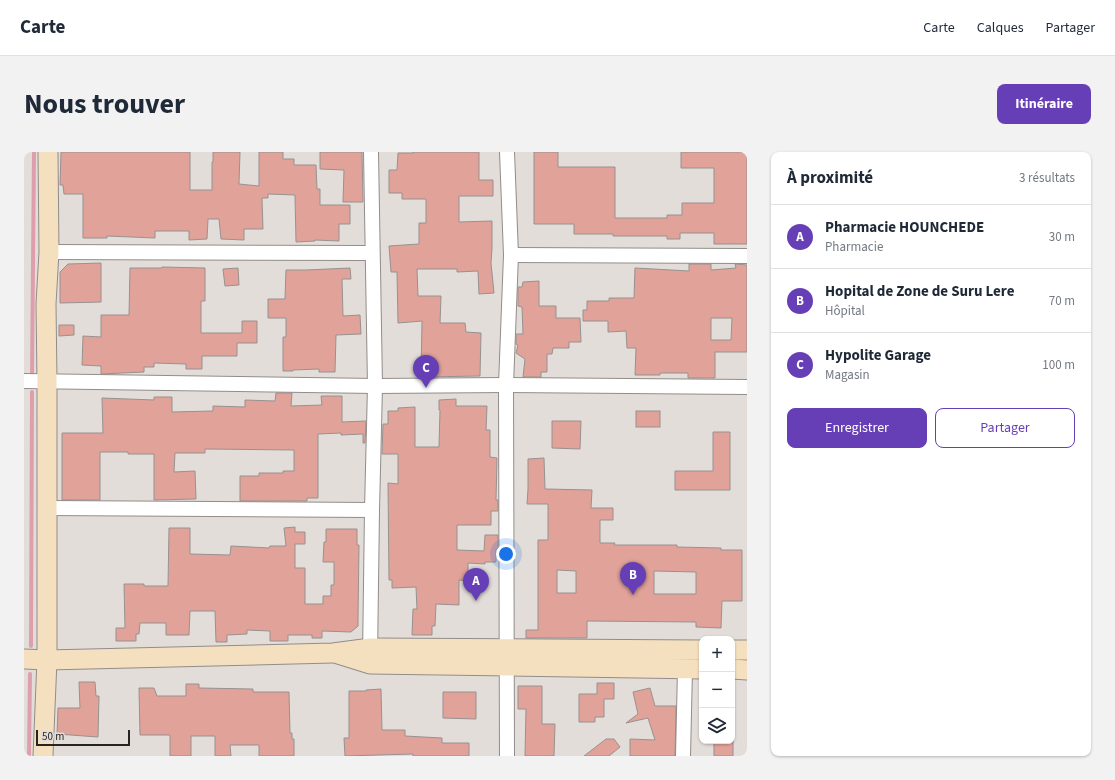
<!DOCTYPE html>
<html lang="fr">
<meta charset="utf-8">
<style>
:root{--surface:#fff;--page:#f2f2f3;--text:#1f2937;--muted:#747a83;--line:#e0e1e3;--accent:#663fb7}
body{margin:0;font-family:"Source Sans 3",sans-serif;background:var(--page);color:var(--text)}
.controls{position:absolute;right:12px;bottom:12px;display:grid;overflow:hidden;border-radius:8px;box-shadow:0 1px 3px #0004}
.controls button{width:36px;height:36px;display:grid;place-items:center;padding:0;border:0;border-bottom:1px solid var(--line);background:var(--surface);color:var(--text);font:20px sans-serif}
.scale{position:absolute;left:12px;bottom:10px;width:94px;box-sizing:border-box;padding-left:4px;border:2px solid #262423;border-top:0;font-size:11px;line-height:14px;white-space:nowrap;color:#262423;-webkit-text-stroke:3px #e3ddd9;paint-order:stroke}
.you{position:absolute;left:482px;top:402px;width:14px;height:14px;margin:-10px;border:3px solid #fff;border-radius:50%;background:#1a73e8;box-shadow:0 0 0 6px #1a73e833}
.badge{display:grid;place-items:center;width:26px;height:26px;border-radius:50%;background:var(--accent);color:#fff;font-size:13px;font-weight:700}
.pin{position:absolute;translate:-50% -33px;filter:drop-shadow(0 1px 2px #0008)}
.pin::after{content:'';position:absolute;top:21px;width:14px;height:12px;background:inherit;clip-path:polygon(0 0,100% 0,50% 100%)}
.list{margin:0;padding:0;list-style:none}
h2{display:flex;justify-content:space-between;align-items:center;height:52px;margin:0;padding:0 16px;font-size:17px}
h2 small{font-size:13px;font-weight:400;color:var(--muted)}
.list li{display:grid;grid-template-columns:26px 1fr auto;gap:12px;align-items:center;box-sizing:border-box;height:64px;padding:0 16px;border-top:1px solid var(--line)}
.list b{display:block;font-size:15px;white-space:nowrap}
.list p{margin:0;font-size:13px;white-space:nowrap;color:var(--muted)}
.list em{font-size:13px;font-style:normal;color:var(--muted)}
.actions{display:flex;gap:8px;padding:12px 16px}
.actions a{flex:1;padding:9px 0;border:1px solid var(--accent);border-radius:8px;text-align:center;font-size:14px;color:var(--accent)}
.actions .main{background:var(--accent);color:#fff}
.icon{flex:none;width:22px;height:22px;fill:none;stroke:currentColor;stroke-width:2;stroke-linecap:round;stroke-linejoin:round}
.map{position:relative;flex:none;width:723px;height:604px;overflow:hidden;border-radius:8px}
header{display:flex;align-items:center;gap:24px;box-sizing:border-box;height:56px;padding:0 20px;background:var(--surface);border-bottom:1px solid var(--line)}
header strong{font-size:19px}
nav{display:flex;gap:22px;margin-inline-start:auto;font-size:14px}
.intro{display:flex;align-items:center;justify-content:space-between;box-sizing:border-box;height:96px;padding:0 24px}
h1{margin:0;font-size:28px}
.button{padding:10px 18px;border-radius:8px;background:var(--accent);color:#fff;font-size:14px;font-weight:700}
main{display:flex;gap:24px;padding:0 24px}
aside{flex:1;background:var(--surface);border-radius:8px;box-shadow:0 1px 3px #0004}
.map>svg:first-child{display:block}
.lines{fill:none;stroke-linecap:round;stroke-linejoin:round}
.stream{stroke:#de9fad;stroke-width:4}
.building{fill:#e1a299;stroke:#989190;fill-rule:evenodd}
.street-casing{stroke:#928d8a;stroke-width:16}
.secondary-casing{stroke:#928d8a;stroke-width:21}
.street{stroke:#fff;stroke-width:14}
.secondary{stroke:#f4e0be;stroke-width:19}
</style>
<header>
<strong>Carte</strong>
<nav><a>Carte</a><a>Calques</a><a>Partager</a></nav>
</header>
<div class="intro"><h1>Nous trouver</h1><a class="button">Itinéraire</a></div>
<main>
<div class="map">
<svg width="723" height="604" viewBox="0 0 723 604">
<rect width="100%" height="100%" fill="#e3ddd9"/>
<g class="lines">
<g class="stream">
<polyline points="8,224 10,0"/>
<polyline points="7,494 8,240"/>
<polyline points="5,604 6,522"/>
</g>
</g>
<g class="building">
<polygon points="37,0 166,0 166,38 188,38 188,10 189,10 189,0 216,0 215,32 235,34 235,0 259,0 259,7 270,7 270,13 292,13 293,37 296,37 296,53 326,53 326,72 315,72 315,89 291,88 291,89 272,90 271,43 244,42 244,46 238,46 239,77 220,77 220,88 197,87 195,67 184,67 183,87 165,88 165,79 131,79 131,86 83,84 83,86 59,86 59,42 40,42 39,33 36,33"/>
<polygon points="296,0 338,0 339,50 319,50 320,18 296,17"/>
<polygon points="389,0 455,0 455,28 469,28 469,44 435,44 435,70 468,69 468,96 467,111 470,141 455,142 454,119 433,120 433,117 393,117 394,144 417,144 416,171 441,171 442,180 457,181 456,224 397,225 398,169 374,171 373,120 367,120 365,94 395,92 395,71 402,71 402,47 378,47 378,41 365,41 365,18 373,18 374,1 389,1"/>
<polygon points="510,0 534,0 534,15 591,15 591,66 643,66 643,63 658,63 658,51 690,51 690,16 657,16 657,0 723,0 723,92 690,92 690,81 656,81 656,87 643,87 643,84 589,84 589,82 550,82 550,72 510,72"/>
<polygon points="77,111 77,150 36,151 36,120 44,112"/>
<path d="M665,112H687V118L712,116L711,112L723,113V200H691V226H664V221H636V223H611L612,196H603L602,179L584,180V169H559V158H563V149H585V146H610L611,116L665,119ZM687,166H708L707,188H687Z"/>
<polygon points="138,115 181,116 181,149 177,149 177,181 218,181 218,169 233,169 233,191 213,191 213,204 178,204 178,217 162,217 162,212 130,211 130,215 120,215 120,220 77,222 77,214 58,213 59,184 77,185 77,163 105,163 106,116 138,116"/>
<polygon points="214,116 215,133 201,134 199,117"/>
<polygon points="326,116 327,127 318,127 319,164 336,163 337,182 312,183 311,220 295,220 295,217 269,218 269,219 259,219 259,185 262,185 262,166 244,166 244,147 261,147 262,118 282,118"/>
<polygon points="515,129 515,154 532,154 532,166 556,166 557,190 545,190 545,196 529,196 528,202 523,202 523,220 517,220 517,225 499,225 501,207 492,201 494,193 492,192 492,182 499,182 498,155 494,154 494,135 498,135 499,130"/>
<polygon points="35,173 50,173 50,183 35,184"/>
<polygon points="252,241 268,241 267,254 298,253 297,244 318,244 318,270 342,269 341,291 339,291 339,282 317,283 317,281 294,282 294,346 283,346 283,349 216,349 216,324 235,324 235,321 259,321 259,319 270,319 270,298 181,297 181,301 151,301 150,320 171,319 172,347 130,348 130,302 104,302 104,300 76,300 76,348 38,348 38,281 79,281 78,246 130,248 130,245 148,245 148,260 189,259 189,254 221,255 221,248 251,249"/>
<polygon points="432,247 432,254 463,254 462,278 466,278 466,305 473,306 472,348 474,348 474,359 467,359 467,373 433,373 433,398 460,399 461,383 474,383 474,397 472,397 472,410 461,410 461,412 444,411 444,429 435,428 435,453 412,452 411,474 408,474 408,483 388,483 389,457 393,457 392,435 368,436 368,428 365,428 364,331 374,332 374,302 358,302 359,272 364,272 364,259 374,259 374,256 391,255 391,295 415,295 416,258 415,258 415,248"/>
<rect x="612" y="259" width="24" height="16"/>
<polygon points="528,269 557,269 556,297 528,296"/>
<polygon points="689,280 706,280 706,338 651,338 651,319 689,319"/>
<path d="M520,306L521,337L568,338L567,356H589V368H576V391H591L590,393H653V395L697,396V398H718V449H698L697,476L672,475V470L563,469V486H502V478H514V388H524V352H503L504,337V307ZM533,418L552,419V441H533ZM630,419L672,420V442H630Z"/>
<polygon points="271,375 271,380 281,380 281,392 271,392 271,416 281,416 281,452 299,452 299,444 307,444 307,433 310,433 310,410 299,410 300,390 302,390 302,377 333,377 333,393 335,393 334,466 334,474 327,480 298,479 298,486 288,486 288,483 264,483 264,489 246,489 246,479 223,478 223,482 203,483 203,490 192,490 191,459 166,459 165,483 142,483 142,471 116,471 115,482 112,482 112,489 92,489 92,476 101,476 100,432 120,432 120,434 144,434 145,376 166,376 166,402 206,403 207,394 245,396 246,394 262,394 260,376"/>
<polygon points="55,530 71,530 72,544 75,544 74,585 33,582 34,556 56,556"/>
<polygon points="573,531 590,531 590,547 580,547 580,565 571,565 571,570 555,570 555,542 573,542"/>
<polygon points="162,532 175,532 175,536 229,537 229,540 265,540 266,581 268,581 268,587 270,587 270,604 235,604 235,593 206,593 207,604 191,604 191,584 167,584 167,604 146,604 146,583 116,583 115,536 130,536 133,544 162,544"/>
<polygon points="494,534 518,534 518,572 531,572 530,604 501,604 502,557 494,557"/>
<polygon points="626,536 631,554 652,554 651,604 606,604 606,587 631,588 624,566 602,571 614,562 609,540"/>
<polygon points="357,537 358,578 381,578 381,584 418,586 418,591 445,591 445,604 389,604 389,602 321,604 320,586 325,586 325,539 342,539 342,538"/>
<polygon points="419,540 452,540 452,567 419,566"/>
<polygon points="582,587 590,587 596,595 585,604 560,604"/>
<rect x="690" y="589" width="19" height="15"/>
</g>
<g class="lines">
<g class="street-casing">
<g id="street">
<polyline points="483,0 487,103 482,233 483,604"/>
<polyline points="25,100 348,101"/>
<polyline points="487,103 723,104"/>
<polyline points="0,229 351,234 482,233 723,235"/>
<polyline points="23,356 348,358"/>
<polyline points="346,506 348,358 351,234 347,0"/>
<polyline points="659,604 661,517"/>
</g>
</g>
<g class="secondary-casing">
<g id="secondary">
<polyline points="708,498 723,498"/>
<polyline points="314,502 346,512 678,517"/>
<polyline points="0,507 23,508 309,501 347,496 678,498"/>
<polyline points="708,517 723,518"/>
<polyline points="19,604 23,508 23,229 22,152 25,100 24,0"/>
</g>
</g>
<use href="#street" class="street"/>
<use href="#secondary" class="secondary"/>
</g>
</svg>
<div class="controls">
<button>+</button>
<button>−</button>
<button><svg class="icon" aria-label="layers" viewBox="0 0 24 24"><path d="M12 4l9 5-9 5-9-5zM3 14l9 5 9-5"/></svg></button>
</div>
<div class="scale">50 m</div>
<div class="you"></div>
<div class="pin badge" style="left:452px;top:449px">A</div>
<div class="pin badge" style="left:609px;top:443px">B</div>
<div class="pin badge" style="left:402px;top:236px">C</div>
</div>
<aside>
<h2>À proximité<small>3 résultats</small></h2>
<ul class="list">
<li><span class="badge">A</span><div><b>Pharmacie HOUNCHEDE</b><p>Pharmacie</p></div><em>30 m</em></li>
<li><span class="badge">B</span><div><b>Hopital de Zone de Suru Lere</b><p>Hôpital</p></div><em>70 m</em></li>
<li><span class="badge">C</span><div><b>Hypolite Garage</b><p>Magasin</p></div><em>100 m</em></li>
</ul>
<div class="actions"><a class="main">Enregistrer</a><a>Partager</a></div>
</aside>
</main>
